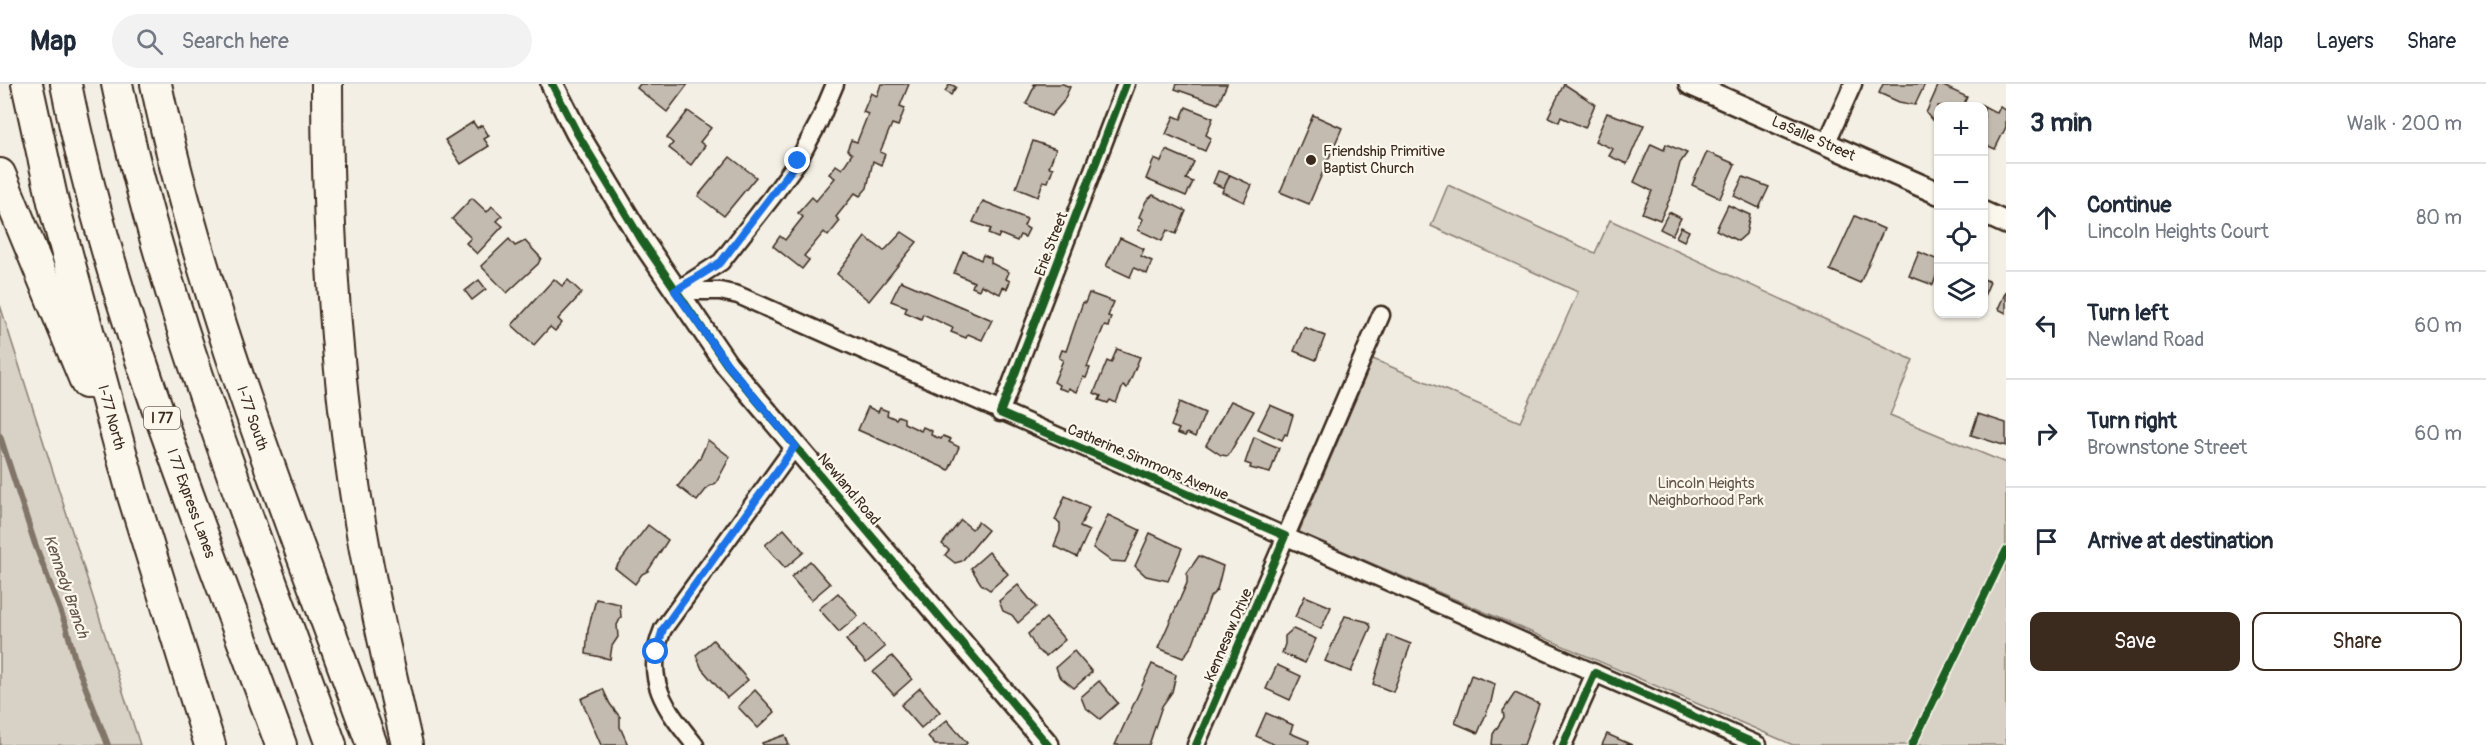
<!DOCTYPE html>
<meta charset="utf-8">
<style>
:root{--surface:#fff;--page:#f2f2f3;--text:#1f2937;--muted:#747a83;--line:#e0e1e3;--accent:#3b2a1e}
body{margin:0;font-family:Pangolin,sans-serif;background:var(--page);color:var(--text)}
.controls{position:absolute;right:18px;top:18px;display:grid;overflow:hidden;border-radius:12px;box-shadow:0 2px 4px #0004}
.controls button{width:54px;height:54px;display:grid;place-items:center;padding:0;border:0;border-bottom:2px solid var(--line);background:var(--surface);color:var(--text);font:30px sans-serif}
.stop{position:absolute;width:18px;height:18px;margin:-14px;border:4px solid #1a73e8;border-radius:50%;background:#fff}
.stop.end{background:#1a73e8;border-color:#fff;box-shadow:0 2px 6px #0008}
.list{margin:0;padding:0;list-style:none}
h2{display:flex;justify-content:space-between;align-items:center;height:78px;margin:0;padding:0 24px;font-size:26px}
h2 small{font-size:20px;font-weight:400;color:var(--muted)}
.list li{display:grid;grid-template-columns:39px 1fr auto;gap:18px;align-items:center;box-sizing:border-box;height:108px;padding:0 24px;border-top:2px solid var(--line)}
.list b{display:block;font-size:22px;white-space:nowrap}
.list p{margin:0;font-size:20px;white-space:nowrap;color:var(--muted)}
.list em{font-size:20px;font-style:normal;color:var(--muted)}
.actions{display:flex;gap:12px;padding:18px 24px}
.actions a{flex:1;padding:14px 0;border:2px solid var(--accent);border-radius:12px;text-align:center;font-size:21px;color:var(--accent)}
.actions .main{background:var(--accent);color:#fff}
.icon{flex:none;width:33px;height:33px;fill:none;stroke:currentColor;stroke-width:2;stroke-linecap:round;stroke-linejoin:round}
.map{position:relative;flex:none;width:2006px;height:661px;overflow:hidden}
header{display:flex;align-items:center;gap:36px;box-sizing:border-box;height:84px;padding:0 30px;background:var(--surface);border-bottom:2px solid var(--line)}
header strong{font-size:28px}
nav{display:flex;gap:33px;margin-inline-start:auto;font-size:21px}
.search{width:420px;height:54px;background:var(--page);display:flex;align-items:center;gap:15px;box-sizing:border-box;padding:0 21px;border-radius:33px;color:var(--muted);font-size:22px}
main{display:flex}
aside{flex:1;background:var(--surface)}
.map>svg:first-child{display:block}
.green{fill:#d8d1c6;stroke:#8a7e72;stroke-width:1.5}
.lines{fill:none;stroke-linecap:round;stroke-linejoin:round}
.stream{stroke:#817468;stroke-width:6}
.building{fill:#c3bbb0;stroke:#3b2a1e;stroke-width:1.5}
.minor-casing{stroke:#3b2a1e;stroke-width:21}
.tertiary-casing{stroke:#3b2a1e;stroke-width:26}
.motorway-casing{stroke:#3b2a1e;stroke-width:34}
.minor{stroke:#fbf7ec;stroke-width:16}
.tertiary{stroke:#fbf7ec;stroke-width:21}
.motorway{stroke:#fbf7ec;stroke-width:30}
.cycleway-casing{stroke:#fbf7ec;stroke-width:11}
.cycleway{stroke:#1b5e20;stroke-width:8}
.route{stroke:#1a73e8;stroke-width:8}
.poi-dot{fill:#3b2a1e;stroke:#fbf7ec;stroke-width:2}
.labels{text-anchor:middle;stroke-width:4.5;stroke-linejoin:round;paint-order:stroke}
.shield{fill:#fbf7ec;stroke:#75685c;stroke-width:1.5}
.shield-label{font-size:14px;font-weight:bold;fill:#3b2a1e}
.street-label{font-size:15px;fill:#3b2a1e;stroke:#fbf7ec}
.poi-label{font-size:15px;fill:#3b2a1e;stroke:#fbf7ec;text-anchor:start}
.park-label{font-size:15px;fill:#625448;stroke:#fbf7ec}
.water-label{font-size:16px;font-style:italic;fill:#645549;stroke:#fbf7ec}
</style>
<header>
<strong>Map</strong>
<div class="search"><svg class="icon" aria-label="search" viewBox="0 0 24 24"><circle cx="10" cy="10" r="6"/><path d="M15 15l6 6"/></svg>Search here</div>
<nav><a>Map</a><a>Layers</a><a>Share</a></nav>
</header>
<main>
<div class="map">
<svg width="2006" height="661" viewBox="0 0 2006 661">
<rect width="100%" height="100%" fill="#f3efe4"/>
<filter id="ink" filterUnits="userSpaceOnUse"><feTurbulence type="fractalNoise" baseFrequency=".0167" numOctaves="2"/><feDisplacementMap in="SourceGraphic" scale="12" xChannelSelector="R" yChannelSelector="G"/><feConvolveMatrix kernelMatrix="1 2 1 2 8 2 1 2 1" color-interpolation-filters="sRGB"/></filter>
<g filter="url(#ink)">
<g class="green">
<polygon points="1448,101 1595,169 1610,136 1913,276 1890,331 2006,379 2006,661 1793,661 1299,448 1373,275 1520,338 1578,208 1431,142"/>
<polygon points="0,221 140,661 0,661"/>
</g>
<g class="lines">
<polyline class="stream" points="0,352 35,460 66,542 76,579 108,661"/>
</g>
<g class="building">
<polygon points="640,0 688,0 667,28 637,4"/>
<polygon points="881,0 909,0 900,22 905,24 898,42 892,40 880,68 885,70 881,81 873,77 867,104 860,112 855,109 836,133 840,137 828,152 824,148 804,172 809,176 802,185 773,162 780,152 785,156 803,133 798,129 812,113 816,117 835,94 829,90 836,81 842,85 852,70 847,66 851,56 857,58 868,30 863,28 871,9 877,12"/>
<polygon points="950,0 956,3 951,11 945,7"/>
<polygon points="1033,0 1063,0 1070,3 1063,18 1051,32 1026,20 1035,1"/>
<polygon points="1177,0 1227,0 1218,20 1175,5"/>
<polygon points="1564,0 1595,20 1585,44 1561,33 1559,38 1548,33"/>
<polygon points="1883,0 1925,0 1915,21 1899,18 1879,9"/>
<polygon points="1939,0 1967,13 1963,22 1938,22 1938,39 1931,35 1926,29"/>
<polygon points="1980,20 1997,29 2000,23 2006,26 2006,43 1995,65 1984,60 1984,22 1979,22"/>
<polygon points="1186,23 1213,34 1206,51 1211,54 1205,67 1166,50 1174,32 1181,35"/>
<polygon points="688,27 711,44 700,58 705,62 691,81 669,64 673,59 667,54"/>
<polygon points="1607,29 1644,41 1627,80 1609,72 1613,65 1595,57"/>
<polygon points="1313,31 1342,44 1309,120 1280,108"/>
<polygon points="473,38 477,44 482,41 489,52 484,55 489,62 461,80 445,56"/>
<polygon points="1033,57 1056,65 1049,83 1053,84 1048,98 1043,97 1038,113 1016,104"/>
<polygon points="1651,60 1664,66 1666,60 1687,69 1680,79 1672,110 1660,136 1642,129 1652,107 1634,98"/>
<polygon points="1166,66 1194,78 1186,95 1193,98 1186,112 1146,95 1154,75 1161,78"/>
<polygon points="1707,68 1735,80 1720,114 1692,101"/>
<polygon points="730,73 756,93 724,132 698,112"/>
<polygon points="1218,87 1230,91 1224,104 1213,99"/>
<polygon points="1230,91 1252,101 1244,118 1222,108"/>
<polygon points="1743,93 1769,103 1759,124 1734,112"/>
<polygon points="1153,111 1186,127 1176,150 1167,146 1162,157 1138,146 1143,135 1139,133 1146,117"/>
<polygon points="472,114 487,128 492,122 502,132 497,137 503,142 477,170 466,159 471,154 452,135"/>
<polygon points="983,117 1027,135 1024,142 1029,145 1025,153 1020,151 1017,157 1000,150 998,154 988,150 991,145 973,138"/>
<polygon points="1728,121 1750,131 1746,150 1738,157 1716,146"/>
<polygon points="1669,128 1681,134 1672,151 1660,145"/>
<polygon points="1855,132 1884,145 1860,199 1830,186"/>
<polygon points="1681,143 1689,147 1684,157 1676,153"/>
<polygon points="902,148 917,158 869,217 837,190 865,153 884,167"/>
<polygon points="1120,154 1144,165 1141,172 1152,177 1147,190 1134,184 1130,193 1106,182"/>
<polygon points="509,155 515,162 525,157 541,174 538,180 507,209 481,182"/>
<polygon points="963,167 981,176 983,171 991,174 991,179 1009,188 1006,195 1010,197 1007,205 1003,203 1000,210 981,201 979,206 972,203 974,198 954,189"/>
<polygon points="1919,168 1938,176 1938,187 1933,201 1909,192"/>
<polygon points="554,195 562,202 568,196 582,209 558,235 562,239 555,247 550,243 534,261 512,241"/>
<polygon points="1984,195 1990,198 1984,212"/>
<polygon points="479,196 486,205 472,216 465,207"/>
<polygon points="901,197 992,236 982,256 968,250 966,254 951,248 953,244 923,230 921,235 905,228 907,223 891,217"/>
<polygon points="2006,207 2006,229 1998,225"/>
<polygon points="1089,209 1114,218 1108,232 1111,233 1108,243 1104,242 1087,283 1090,284 1086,294 1083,293 1077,308 1069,304 1068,307 1058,304 1059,301 1054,298 1063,276 1059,274 1062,266 1066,267 1083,218 1085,219"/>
<polygon points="1304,243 1325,252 1316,276 1294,267"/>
<polygon points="1117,265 1140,273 1127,304 1123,302 1116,319 1110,316 1108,319 1099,316 1101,312 1094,309 1107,277 1111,279"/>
<polygon points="1231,317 1254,327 1228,372 1221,371 1206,361"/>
<polygon points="1180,318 1205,329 1195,353 1187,349 1185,352 1177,349 1179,345 1171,342"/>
<polygon points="1270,321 1293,331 1287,351 1285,350 1282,356 1258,345"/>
<polygon points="868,323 878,328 880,324 885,326 888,327 887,331 896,335 898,332 904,334 904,339 921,347 923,343 932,347 931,351 941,355 943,352 951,355 949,358 959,363 949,386 858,346"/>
<polygon points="1978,330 2006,339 2006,362 1971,351"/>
<polygon points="1254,353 1279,364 1270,389 1250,384 1251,381 1245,379"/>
<polygon points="708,356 730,373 716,399 708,403 697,417 678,402 700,374"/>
<polygon points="1065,412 1089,423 1080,443 1089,447 1077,473 1054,462 1060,447 1060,439 1055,436"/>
<polygon points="1108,431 1140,446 1125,478 1111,477 1093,464"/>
<polygon points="961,436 972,445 978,438 988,446 962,477 955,479 945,471 949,466 942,460"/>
<polygon points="648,441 668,456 648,487 642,490 635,500 615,484"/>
<polygon points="784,445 804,468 785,484 765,461"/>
<polygon points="1150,449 1182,464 1168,497 1146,492 1135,482"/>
<polygon points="989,468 1008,490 990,506 981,500 971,484"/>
<polygon points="1199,472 1223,482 1217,506 1210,513 1193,560 1183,574 1158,564 1187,499 1187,489"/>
<polygon points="810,477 830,500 811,516 791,493"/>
<polygon points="1018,501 1036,523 1018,539 1012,531 1003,527 999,517"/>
<polygon points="838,509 858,532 839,548 819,525"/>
<polygon points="1305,512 1331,523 1321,545 1295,533"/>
<polygon points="596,515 620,520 621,533 617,541 618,553 612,562 610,575 586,570 588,546"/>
<polygon points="1345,532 1368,538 1371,543 1351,588 1325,577"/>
<polygon points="1046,534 1065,556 1046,572 1037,566 1028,550"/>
<polygon points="865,540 885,563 866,579 846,556"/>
<polygon points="1293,545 1316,555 1305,579 1282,569 1285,560 1285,552"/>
<polygon points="1388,551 1411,560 1393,608 1373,600"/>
<polygon points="713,556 748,596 727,614 702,585 696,571"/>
<polygon points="1074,567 1092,588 1074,604 1059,592 1056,583"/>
<polygon points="892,572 912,595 894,611 873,588"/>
<polygon points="1152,580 1176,591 1172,608 1162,622 1149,661 1115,661"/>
<polygon points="1277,581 1301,592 1290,616 1266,605"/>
<polygon points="1471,591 1495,600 1491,618 1478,649 1455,639"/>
<polygon points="1099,597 1118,619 1100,635 1085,623 1081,613"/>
<polygon points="920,604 940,628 921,644 901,621"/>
<polygon points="603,605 610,620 620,633 620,643 628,661 601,661 581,615"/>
<polygon points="755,606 775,628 758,644 738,623"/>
<polygon points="1515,609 1539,620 1524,661 1492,661 1493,650 1504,633 1503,627"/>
<polygon points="1266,629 1293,641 1290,649 1309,657 1308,661 1275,661 1256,652"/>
<polygon points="947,636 967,659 965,661 935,661 928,652"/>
<polygon points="1607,650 1625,658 1632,661 1602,661"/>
<polygon points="785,651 789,661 763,661 762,659"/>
</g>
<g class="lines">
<g class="minor-casing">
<g id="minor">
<polyline points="1826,60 1853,0"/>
<polyline points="675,207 720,207 738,211 1758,661"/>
<polyline points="676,207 721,178 772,113 798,77 819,38 835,0"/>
<polyline points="1000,329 1126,0"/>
<path d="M695,661C665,624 642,595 663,545L795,362"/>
<polyline points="1196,661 1381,231"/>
<polyline points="1563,661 1595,589"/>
</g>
</g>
<g class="tertiary-casing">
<g id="tertiary">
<polyline points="552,0 577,49 641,155 727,281 1048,661"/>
<path id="s1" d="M1690,0L1938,109"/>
<polyline points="1984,129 2006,139"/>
</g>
</g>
<g class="motorway-casing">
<g id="motorway">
<path id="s2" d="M27,0L53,118L133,412L210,661"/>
<path id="s3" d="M66,0C111,227 202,444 281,661"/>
<path d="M117,0C164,227 253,444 331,661"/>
<path id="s4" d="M156,0C204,227 293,443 372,661"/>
<path d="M327,0C327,132 334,263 353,394C366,484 387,573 407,661"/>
<polyline points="0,90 86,299"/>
</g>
</g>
<use href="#minor" class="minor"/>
<use href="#tertiary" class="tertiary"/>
<use href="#motorway" class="motorway"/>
<g class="cycleway-casing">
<g id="cycleway">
<polyline points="552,0 577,49 641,155 727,281 1048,661"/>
<polyline points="1126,0 1000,329 1285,452 1196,661"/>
<polyline points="1563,661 1595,589 1758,661"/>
<polyline points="1912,661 2006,467"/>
</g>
</g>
<use href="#cycleway" class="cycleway"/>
</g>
</g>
<g class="lines" filter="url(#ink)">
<polyline class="route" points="656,568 663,545 795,362 727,280 675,207 721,178 798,77"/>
</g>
<circle class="poi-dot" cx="1311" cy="76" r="6"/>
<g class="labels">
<rect class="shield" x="144" y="323" width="36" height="22" rx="4.5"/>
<g class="shield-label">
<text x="162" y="339">I 77</text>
</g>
<g class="street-label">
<text dy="5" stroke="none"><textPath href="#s1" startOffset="135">LaSalle Street</textPath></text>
<text transform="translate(1051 160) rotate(-69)" y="5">Erie Street</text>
<text dy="5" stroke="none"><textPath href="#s2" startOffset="344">I-77 North</textPath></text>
<text dy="5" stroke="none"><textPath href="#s4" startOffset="348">I-77 South</textPath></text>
<text transform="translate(1148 378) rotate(23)" y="5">Catherine Simmons Avenue</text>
<text transform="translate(849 405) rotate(50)" y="5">Newland Road</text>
<text dy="5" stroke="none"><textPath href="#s3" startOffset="438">I 77 Express Lanes</textPath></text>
<text transform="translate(1228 551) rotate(-67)" y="5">Kennesaw Drive</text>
</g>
<g class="poi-label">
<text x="1323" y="72">Friendship Primitive<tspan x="1323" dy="17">Baptist Church</tspan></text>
</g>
<g class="park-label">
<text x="1706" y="404">Lincoln Heights<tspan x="1706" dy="17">Neighborhood Park</tspan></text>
</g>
<g class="water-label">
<text transform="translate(67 502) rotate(71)" y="6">Kennedy Branch</text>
</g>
</g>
</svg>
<div class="controls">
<button>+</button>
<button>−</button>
<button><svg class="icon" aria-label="locate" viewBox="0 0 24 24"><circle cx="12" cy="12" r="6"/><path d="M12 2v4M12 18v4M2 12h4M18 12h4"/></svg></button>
<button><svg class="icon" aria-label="layers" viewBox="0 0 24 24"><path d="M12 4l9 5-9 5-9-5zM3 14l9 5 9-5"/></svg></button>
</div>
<div class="stop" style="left:656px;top:568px"></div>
<div class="stop end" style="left:798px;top:77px"></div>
</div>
<aside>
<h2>3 min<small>Walk · 200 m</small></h2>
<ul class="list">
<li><svg class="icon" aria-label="ahead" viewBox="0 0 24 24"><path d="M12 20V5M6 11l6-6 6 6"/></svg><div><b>Continue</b><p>Lincoln Heights Court</p></div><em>80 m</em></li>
<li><svg class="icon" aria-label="left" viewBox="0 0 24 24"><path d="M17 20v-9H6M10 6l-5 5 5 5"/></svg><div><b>Turn left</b><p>Newland Road</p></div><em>60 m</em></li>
<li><svg class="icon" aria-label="right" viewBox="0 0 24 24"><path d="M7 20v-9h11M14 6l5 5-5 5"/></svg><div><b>Turn right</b><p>Brownstone Street</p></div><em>60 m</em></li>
<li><svg class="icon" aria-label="arrive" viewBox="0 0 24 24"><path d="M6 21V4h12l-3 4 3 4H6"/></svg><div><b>Arrive at destination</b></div></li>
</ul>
<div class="actions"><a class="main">Save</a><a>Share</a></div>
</aside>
</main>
